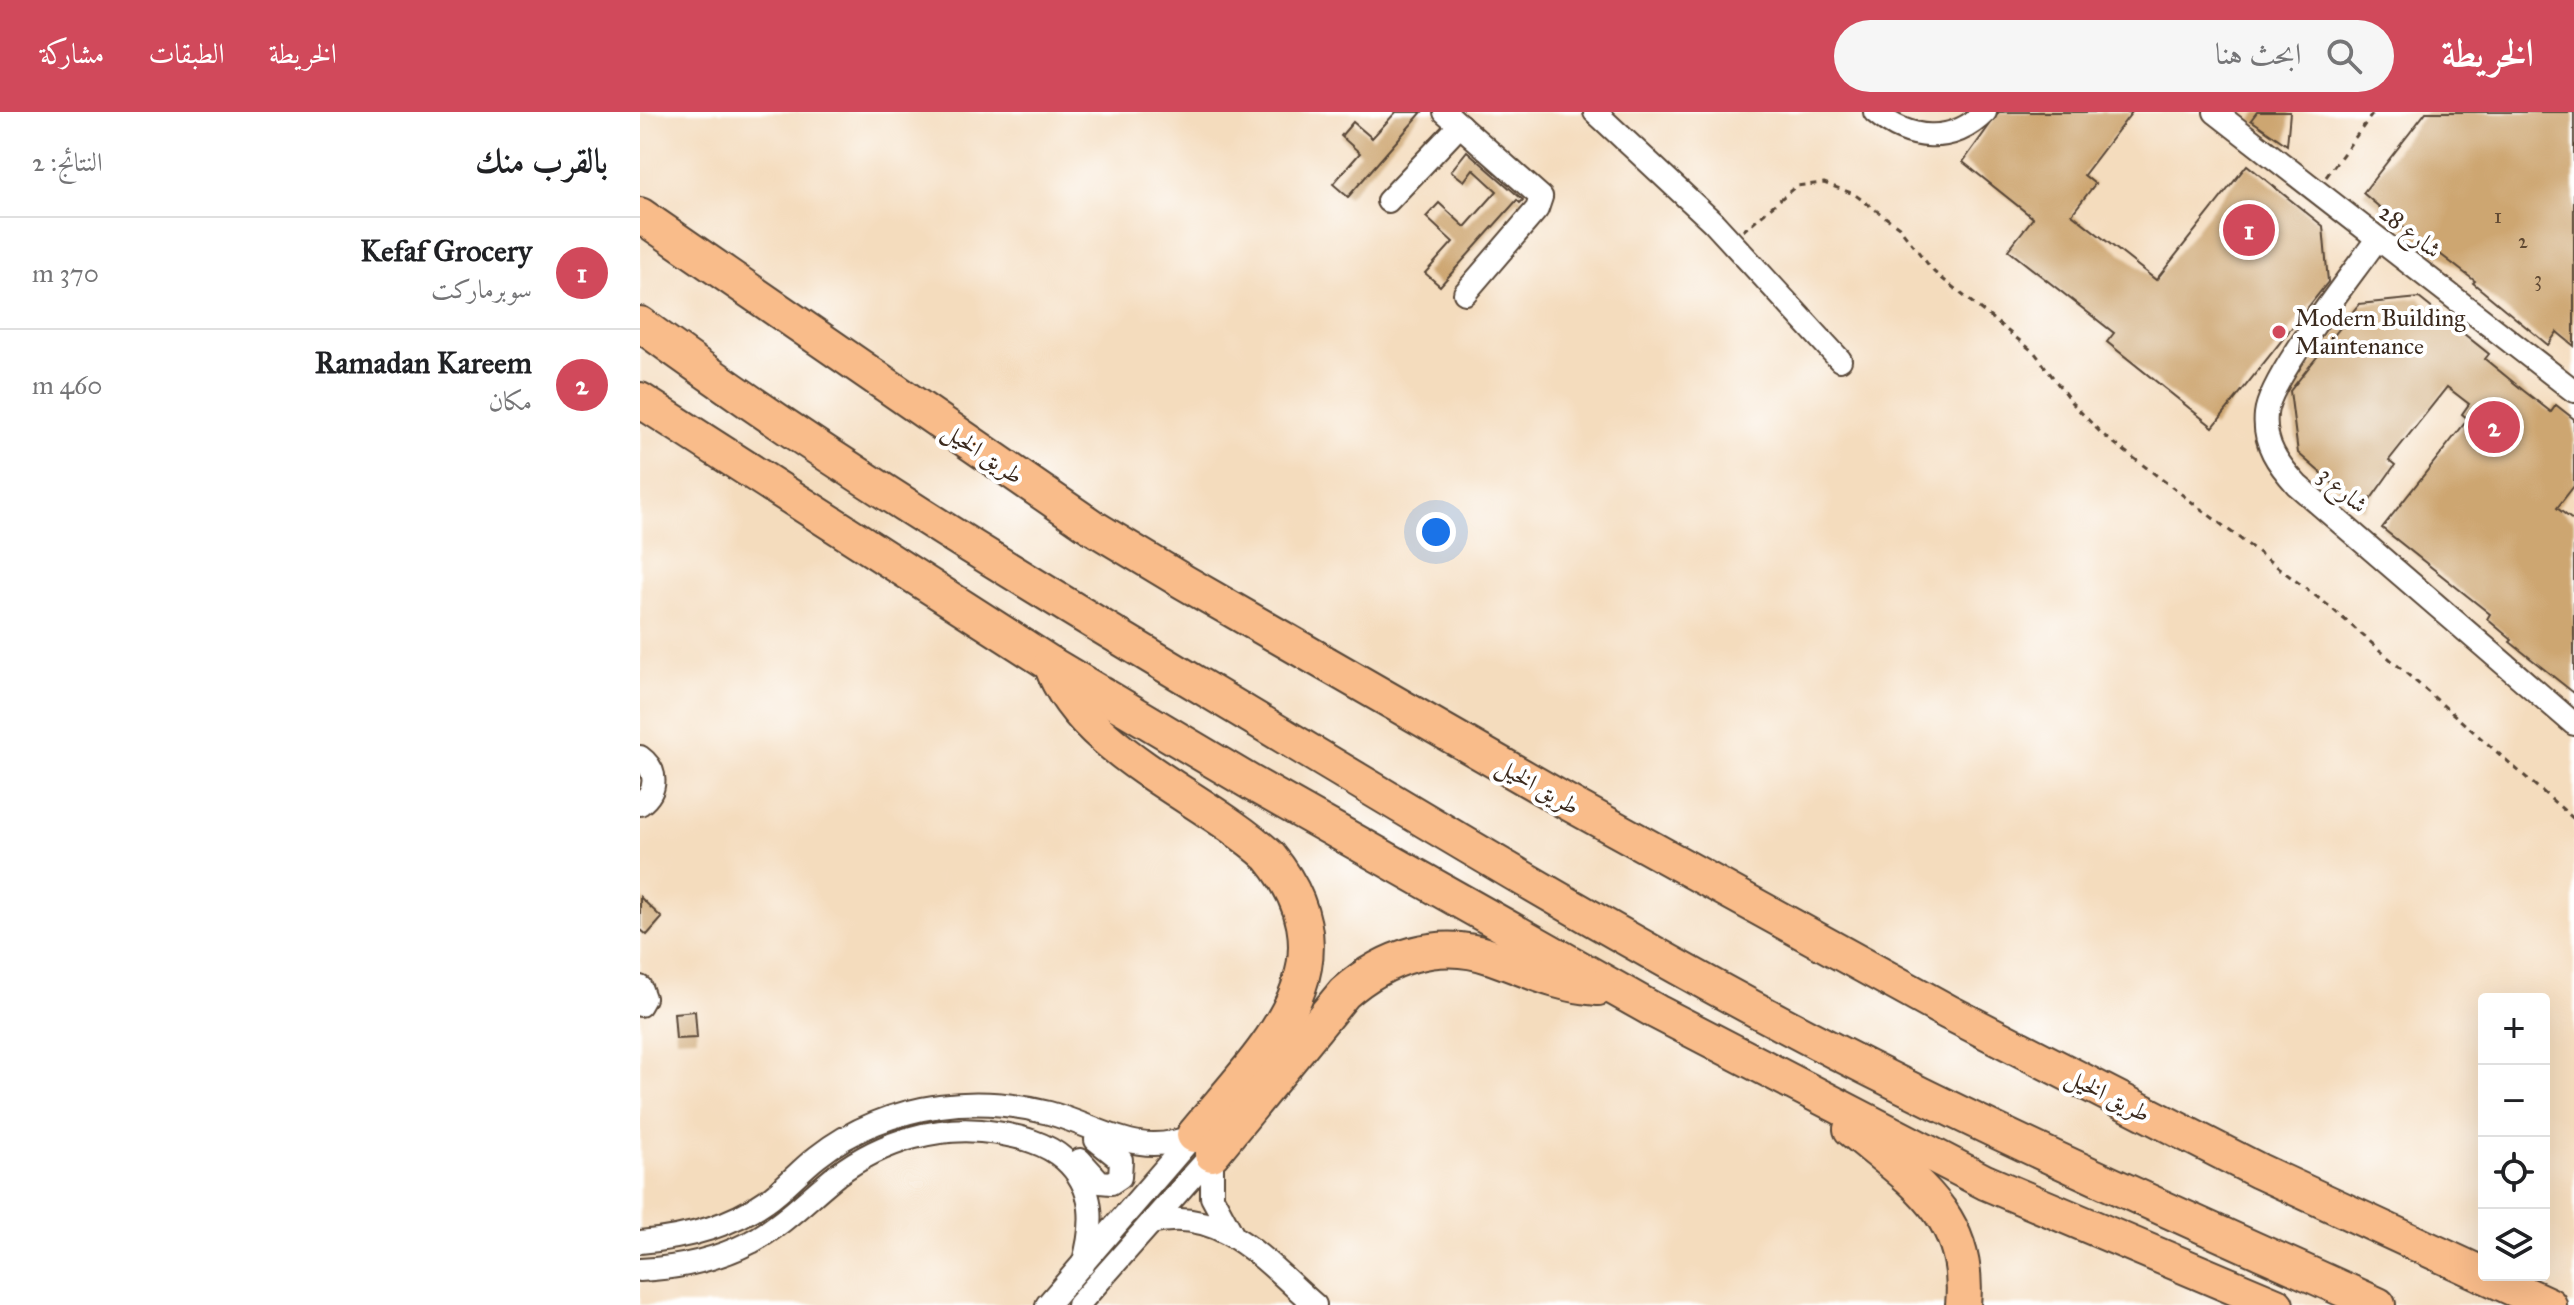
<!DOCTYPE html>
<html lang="ar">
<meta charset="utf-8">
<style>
:root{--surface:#fff;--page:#f6f6f6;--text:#202124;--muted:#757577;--line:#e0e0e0;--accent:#d1495b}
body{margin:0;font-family:"IM FELL Great Primer",Amiri,serif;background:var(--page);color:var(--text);direction:rtl}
.controls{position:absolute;right:24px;bottom:24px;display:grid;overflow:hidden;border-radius:8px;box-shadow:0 8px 32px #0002}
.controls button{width:72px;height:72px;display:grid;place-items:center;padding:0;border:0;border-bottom:2px solid var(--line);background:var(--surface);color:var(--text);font:40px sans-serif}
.you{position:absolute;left:796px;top:420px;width:28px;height:28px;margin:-20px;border:6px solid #fff;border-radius:50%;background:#1a73e8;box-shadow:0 0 0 12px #1a73e833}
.badge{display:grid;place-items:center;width:52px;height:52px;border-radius:50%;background:var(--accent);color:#fff;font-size:26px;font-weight:700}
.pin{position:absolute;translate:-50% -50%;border:4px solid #fff;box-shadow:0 2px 8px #0006}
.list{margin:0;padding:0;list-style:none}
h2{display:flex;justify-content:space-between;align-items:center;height:104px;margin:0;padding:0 32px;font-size:34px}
h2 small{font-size:26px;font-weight:400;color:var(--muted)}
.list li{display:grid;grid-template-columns:52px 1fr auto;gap:24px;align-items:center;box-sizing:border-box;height:112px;padding:0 32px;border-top:2px solid var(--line)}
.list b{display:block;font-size:30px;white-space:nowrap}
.list p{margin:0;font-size:26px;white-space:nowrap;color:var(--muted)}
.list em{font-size:26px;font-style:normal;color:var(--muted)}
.icon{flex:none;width:44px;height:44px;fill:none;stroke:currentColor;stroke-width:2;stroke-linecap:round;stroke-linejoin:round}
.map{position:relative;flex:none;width:1934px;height:1193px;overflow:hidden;direction:ltr}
header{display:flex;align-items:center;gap:48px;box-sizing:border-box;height:112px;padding:0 40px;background:var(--accent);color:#fff}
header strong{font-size:38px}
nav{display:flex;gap:44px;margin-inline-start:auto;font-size:28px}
.search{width:560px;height:72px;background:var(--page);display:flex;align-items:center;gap:20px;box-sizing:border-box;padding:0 28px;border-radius:44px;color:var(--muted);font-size:30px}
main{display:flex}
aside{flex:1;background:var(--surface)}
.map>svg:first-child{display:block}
.building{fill:#cda671}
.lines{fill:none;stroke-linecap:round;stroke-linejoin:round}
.minor-casing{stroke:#574536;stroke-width:26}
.highway-casing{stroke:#574536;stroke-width:38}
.path{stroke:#574536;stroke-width:3;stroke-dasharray:6 6;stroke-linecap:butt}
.minor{stroke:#fff;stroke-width:22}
.highway{stroke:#f9bc8a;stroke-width:34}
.poi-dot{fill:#d1495b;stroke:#fff;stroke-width:3}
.labels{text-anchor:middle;stroke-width:8;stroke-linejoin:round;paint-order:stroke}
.number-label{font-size:20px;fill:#604933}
.street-label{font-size:24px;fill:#3b2a1e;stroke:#fff}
.poi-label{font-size:24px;fill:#3b2a1e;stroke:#fff;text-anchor:start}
</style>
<header>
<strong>الخريطة</strong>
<div class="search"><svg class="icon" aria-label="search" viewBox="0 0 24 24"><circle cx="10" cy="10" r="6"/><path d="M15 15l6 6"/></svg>ابحث هنا</div>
<nav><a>الخريطة</a><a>الطبقات</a><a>مشاركة</a></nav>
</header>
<main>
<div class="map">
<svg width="1934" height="1193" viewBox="0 0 1934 1193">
<rect width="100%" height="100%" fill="#fff"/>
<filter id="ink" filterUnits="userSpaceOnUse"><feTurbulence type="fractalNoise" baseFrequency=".0125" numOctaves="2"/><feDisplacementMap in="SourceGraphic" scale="16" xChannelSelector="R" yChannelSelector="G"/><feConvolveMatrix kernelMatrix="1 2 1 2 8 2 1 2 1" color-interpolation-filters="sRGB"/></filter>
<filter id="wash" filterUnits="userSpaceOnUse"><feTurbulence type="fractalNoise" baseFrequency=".006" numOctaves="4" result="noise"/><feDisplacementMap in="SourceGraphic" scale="32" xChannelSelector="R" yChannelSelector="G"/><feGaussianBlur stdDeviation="1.8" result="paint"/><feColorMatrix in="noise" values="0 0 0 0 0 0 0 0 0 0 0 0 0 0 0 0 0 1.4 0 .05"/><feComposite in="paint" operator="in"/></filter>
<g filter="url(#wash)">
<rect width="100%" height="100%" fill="#f4dcbd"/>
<g id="blocks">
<g class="building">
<polygon points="756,0 782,0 708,85 693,72 720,41 701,24 713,10 732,26"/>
<polygon points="1359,0 1492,0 1444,63 1455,72 1432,102 1516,168 1607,53 1683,114 1688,170 1573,315 1467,230 1474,221 1368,138 1393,106 1323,50"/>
<polygon points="1617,0 1650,0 1647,33 1611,8"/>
<polygon points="1786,0 1934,0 1934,234 1917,220 1908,233 1833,171 1835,169 1800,142 1798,145 1723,81"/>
<polygon points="827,39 883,88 880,91 877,88 800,174 785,161 813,130 786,105 799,91 825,115 857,79 833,57 824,69 811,59"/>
<polygon points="1779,186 1849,242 1845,247 1884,279 1911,300 1916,293 1934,307 1934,374 1917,396 1934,409 1934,581 1870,530 1872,528 1847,507 1850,502 1742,416 1828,307 1822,302 1829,292 1807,275 1749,348 1755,353 1723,398 1658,341 1650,279 1719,192"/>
<polygon points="0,785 22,806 7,823 0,817"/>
<polygon points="55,899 57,926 36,927 34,901"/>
</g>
</g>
</g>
<g filter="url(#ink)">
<use href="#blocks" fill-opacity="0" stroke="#574536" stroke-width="2"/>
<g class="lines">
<g class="minor-casing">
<g id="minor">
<polyline points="805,0 901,85 897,97 825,181"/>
<polyline points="955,0 1073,110 1200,248"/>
<path d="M1235,0C1269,29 1312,33 1345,0"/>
<polyline points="1575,0 1934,279"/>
<polyline points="748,89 820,13"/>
<path d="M1737,127C1713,162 1629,266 1626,302C1623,332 1638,352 1657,373L1934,612"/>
<path d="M0,645C18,658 18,679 0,692"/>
<polyline points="0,875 4,886 0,893"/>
<polyline points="572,1042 572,1085 592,1122"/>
<polyline points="440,1048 460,1070 471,1071 480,1065 481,1048 456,1028"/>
<path d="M511,1111C581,1093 626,1151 675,1193"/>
<path d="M0,1130C45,1126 89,1115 126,1089C145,1076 159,1059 177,1045C212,1017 256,1000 300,994C336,989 374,992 409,1001C461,1015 499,1048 554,1023"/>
<path d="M0,1158C39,1156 76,1148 111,1130C144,1112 168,1086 197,1063C242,1029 301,1011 357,1021C381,1025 406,1031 424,1047C457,1076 454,1114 443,1153"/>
<polyline points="407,1193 553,1024"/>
<polyline points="438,1193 572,1042"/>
</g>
</g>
<g class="highway-casing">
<g id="highway">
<polyline points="0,103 451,414 544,470 925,689 1308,900 1619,1059 1844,1163"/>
<path d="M0,212C184,347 378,465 574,582C761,694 947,808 1139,910C1334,1014 1537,1102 1738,1193"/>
<polyline points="0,288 411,552 613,672 1017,900 1345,1070 1636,1193"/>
<path d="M411,552C441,639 563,683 629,744C720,854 623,938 554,1023"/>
<path d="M1211,1017C1272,1068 1332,1103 1323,1193"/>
<path d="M572,1042L704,881C745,845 799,826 852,845C889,858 918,873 958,876"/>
<polyline points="1844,1163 1909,1193"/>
</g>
</g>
<g class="path">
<polyline points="1686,65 1734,0"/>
<polyline points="1103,119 1156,74 1184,71 1214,82 1259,115 1294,160 1395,241 1432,291 1462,322 1689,494 1934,707"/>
</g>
<use href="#minor" class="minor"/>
<use href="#highway" class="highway"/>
</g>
</g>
<circle class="poi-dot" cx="1639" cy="220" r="8"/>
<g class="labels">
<g class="number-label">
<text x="1858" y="111">1</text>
<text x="1883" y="136">2</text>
<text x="1898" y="174">3</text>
</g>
<g class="street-label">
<text transform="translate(1770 119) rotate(38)" y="8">شارع 28</text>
<text transform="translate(343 341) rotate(34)" y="8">طريق الخيل</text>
<text transform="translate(1703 378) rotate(41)" y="8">شارع 3</text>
<text transform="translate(898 674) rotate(30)" y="8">طريق الخيل</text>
<text transform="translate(1468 983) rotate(27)" y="8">طريق الخيل</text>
</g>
<g class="poi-label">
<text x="1655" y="214">Modern Building<tspan x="1655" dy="28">Maintenance</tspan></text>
</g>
</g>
</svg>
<div class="controls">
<button>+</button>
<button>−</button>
<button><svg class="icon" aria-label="locate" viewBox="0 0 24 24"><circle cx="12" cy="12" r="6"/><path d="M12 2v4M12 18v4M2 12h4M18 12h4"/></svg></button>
<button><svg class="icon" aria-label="layers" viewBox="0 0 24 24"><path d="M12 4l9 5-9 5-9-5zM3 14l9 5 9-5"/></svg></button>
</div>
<div class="you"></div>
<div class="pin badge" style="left:1609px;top:118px">1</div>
<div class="pin badge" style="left:1854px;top:315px">2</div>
</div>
<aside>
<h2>بالقرب منك<small>النتائج: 2</small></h2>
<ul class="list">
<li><span class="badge">1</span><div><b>Kefaf Grocery</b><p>سوبرماركت</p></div><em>370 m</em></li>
<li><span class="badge">2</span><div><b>Ramadan Kareem</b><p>مكان</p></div><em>460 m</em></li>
</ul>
</aside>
</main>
